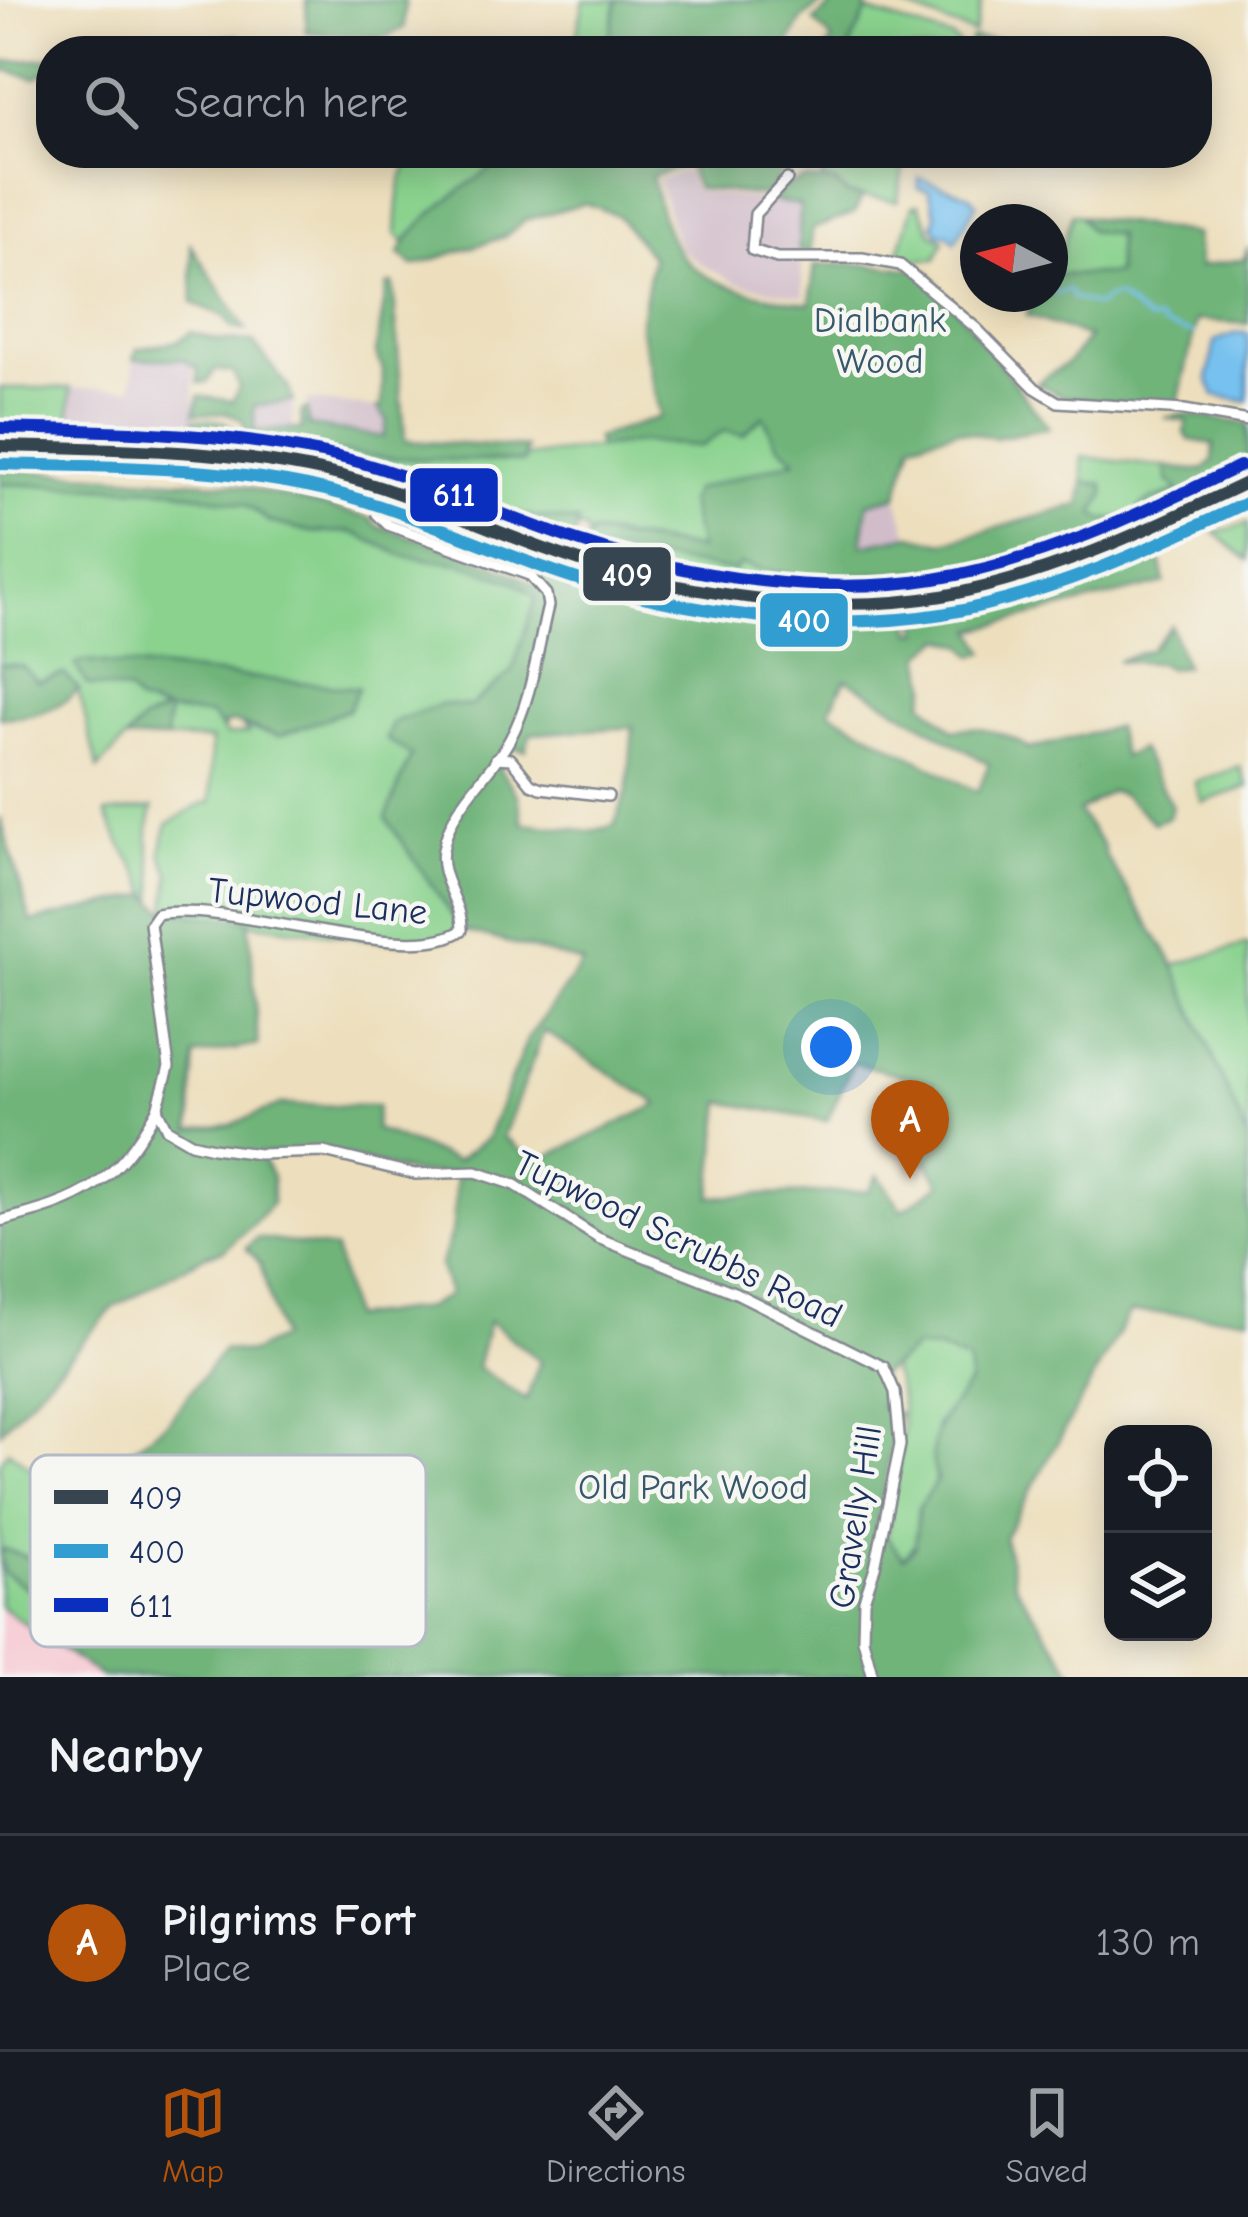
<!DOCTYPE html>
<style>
:root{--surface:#171b24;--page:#20242c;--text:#f1f3f6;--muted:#9ea1a6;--line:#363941;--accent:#b45309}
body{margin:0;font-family:"Comic Neue",sans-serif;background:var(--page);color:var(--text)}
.controls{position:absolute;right:36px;bottom:36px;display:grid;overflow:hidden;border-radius:24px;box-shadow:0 6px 30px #0003}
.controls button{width:108px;height:108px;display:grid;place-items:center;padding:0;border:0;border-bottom:3px solid var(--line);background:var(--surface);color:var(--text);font:60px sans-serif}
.compass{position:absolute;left:960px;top:204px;width:108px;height:108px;border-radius:50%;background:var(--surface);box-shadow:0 6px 30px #0003;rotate:277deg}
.you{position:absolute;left:831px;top:1047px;width:42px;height:42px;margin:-30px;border:9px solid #fff;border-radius:50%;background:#1a73e8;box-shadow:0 0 0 18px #1a73e833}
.badge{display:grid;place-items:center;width:78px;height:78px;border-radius:50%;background:var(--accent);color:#fff;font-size:39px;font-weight:700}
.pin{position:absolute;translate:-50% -99px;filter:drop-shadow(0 3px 6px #0008)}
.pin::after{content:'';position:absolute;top:63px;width:42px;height:36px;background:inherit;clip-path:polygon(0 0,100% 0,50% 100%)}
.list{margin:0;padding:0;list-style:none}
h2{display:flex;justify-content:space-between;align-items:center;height:156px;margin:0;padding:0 48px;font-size:51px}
h2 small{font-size:39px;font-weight:400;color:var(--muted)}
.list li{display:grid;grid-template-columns:78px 1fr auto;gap:36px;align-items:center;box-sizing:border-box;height:216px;padding:0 48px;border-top:3px solid var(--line)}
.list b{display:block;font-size:45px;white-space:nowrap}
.list p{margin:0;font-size:39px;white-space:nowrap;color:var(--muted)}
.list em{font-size:39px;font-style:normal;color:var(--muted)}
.icon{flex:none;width:66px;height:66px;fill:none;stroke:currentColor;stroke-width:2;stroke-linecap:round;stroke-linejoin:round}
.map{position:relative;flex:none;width:1248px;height:1677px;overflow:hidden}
.search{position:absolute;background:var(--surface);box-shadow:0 6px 30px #0003;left:36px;right:36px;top:36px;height:132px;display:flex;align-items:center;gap:30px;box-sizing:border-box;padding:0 42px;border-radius:48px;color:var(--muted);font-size:45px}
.sheet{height:372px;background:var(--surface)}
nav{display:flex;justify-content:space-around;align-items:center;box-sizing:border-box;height:168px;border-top:3px solid var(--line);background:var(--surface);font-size:33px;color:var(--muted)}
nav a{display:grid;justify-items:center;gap:6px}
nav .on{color:var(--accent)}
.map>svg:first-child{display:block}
.built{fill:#f6cfd7}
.industrial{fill:#d1bdc9}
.green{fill:#8ad28e;stroke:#528076;stroke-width:3;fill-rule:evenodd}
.forest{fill:#6fb479;stroke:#45726c;stroke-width:3;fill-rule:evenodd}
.water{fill:#76c1ef;stroke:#4878a6;stroke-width:3}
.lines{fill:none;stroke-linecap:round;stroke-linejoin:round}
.stream{stroke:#76c1ef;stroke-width:3}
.street-casing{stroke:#84878e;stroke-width:14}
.highway-casing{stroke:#84878e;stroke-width:20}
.street{stroke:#fff;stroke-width:9}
.highway{stroke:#fff;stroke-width:15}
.bus-1-casing{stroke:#f6f6f2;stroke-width:21}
.bus-2-casing{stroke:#f6f6f2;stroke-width:21}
.bus-3-casing{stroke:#f6f6f2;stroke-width:21}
.bus-1{stroke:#36454f;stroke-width:12}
.bus-2{stroke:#329dd1;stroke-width:12}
.bus-3{stroke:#0a2ebe;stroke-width:12}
.labels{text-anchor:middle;stroke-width:9;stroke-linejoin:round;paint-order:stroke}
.park-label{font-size:36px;fill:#37586a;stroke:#f6f6f2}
.street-label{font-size:36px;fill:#1b2f5e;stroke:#f6f6f2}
.key{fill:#f6f6f2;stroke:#b4bac6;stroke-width:3}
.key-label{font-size:33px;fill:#1b2f5e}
.line-badge{stroke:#f6f6f2;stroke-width:4.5}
.badge-label{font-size:33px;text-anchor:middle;font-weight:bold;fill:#fff}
</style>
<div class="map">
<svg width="1248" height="1677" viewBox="0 0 1248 1677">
<rect width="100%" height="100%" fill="#f6f6f2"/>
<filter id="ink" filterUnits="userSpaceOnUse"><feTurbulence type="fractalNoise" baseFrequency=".00833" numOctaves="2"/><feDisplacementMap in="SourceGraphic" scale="24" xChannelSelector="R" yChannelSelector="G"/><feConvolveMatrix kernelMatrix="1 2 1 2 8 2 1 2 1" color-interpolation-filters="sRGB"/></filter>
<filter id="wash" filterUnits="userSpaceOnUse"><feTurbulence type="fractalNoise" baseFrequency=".004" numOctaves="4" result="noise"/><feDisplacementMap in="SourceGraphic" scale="48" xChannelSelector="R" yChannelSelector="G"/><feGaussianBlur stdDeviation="2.7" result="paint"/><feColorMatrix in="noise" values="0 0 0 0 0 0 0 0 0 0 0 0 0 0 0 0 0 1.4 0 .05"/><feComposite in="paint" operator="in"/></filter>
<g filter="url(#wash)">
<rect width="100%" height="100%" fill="#eddfbd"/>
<polygon class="built" points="0,1606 53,1644 102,1677 0,1677"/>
<g class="industrial">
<polygon points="686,171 695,191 800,205 799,251 804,297 737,283 702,265 679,248 658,180"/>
<polygon points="134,359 193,359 195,435 69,435 71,388 133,388"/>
<polygon points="306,400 378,408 387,420 385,437 308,426"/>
<polygon points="293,401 293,430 253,431 253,406"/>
<polygon points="897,496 909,535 862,545 869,503"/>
</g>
<g class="green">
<polygon points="584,0 614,0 616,3 607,51 559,51 577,34"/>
<polygon points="887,0 982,0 974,34"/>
<polygon points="867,11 952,38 965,51 848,51"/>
<path d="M415,153H514L452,198L404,242L396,233C398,204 397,177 415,153Z"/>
<polygon points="821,153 906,153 897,201 847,194 836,183 822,179"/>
<polygon points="919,204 931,232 944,241 936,259 907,260 899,252 913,205"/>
<polygon points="1072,214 1080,216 1090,231 1117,234 1116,275 1054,275"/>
<polygon points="0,388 71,388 69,435 0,432"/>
<polygon points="764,416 777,443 795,460 689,502 700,549 598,533 587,536 585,530 578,528 577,522 501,512 447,492 445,497 387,473 324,461 328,451 388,458 524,462 525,457 642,442 701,446 724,430"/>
<polygon points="1082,457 1166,467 1168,480 1180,491 1151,500 1135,515 1103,521 1093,513 1105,494 1103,485 1084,482"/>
<path d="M0,484L171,489L246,505L270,522L312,532H352L404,556L463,564L515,582L537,597L513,672L411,754L462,930L448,939L393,942L166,912L170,873L161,853L167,824C184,817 193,804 211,802V740L166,739V712L143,721L98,769L78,689L38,682L22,666L0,664ZM83,661L356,688H357L348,710L279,736L243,727L248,733L226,735L211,715L167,712L138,703L130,692L76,664Z"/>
<polygon points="393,512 465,537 468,548 396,523 390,515"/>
<polygon points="1248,523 1248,560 1215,533"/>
<polygon points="583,547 734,571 740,565 797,577 739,581 712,588 580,557"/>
<polygon points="1240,767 1248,787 1202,802 1195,782"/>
<path d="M153,808C141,850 158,863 154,900C146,892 146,883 140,874C126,853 116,837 106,813Z"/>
<polygon points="1248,944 1248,1139 1174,965"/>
<path d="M915,1348L940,1350L968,1361L970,1383L936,1425C937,1469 937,1527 902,1559L887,1537C891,1479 917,1425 891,1368Z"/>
<polygon points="8,1450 78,1504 108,1467 137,1474 178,1514 121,1635 60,1589 44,1552 36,1561 4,1549 0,1554 0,1463"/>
<polygon points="0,1559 5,1573 75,1618 71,1630 53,1644 0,1606"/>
</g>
<g class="forest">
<polygon points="306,0 405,0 404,28 382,38 307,32"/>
<polygon points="617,0 826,0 802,19 785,51 607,51"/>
<polygon points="838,0 865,0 867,11 848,51 826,51 832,40 814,21"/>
<polygon points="238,36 237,47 231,51 143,51 145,46"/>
<polygon points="972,39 1086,41 1084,51 965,51"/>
<polygon points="51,58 48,72 34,78 6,70 0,75 0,62"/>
<path d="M514,153H787L788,161L767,196L697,188L687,165L652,176C658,200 662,226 675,247C702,290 766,295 810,304L815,265L859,264L928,271L1049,428L995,438L958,430L913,442L897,496L868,503L862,545L912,535L943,543L1080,505L1084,482L1103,484L1105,494L1094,513L1103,520L1135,515C1142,498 1163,497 1179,491L1168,480L1166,467L1202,471L1213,461L1214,444L1189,440L1185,433L1187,421L1165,418L1184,414L1248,424V460C1208,488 1171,517 1122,523L1119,533L1080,545L944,570L806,578L740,565L734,571L583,547L591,533L699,549L689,502L694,490L795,460L777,443L763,416L743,435L724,431L701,446L642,442L598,448L596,438L660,417L640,326L652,257L617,215L585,203L525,220L504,237L413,266L399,254C416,215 479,178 514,153Z"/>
<polygon points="805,179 836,183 847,194 862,197 854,213 812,229 811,252 799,251 800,205 772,201 788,185"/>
<polygon points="1080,216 1195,234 1199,267 1244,259 1248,247 1248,324 1197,320 1178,402 1164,406 1064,397 1037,383 1069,362 1089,337 1026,315 1041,294 1050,294 1054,275 1116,274 1117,235 1090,231"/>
<polygon points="191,245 246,330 232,328 224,316 193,303"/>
<polygon points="393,284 405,441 526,448 524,462 388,458 329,451 324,461 272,451 273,446 249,443 243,421 228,413 194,414 199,396 233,401 239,387 233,372 215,370 207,382 198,383 198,369 183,359 134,359 137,349 179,341 191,332 218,340 253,342 288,387 293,401 254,406 254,431 302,429 301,412 307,409 309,426 384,437 387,420 378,408 382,407 383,370 376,353 387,285"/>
<path d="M194,420C218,420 231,417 240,442L158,446L149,435H194Z"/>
<polygon points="0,432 135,435 129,444 0,439"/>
<path d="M0,469L234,484L370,518L377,525C429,544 509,563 550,596C540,566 495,558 468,548L465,537L559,579L592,583L665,606L755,622L837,626L911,620L913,632H920L918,625L926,616L961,614L1159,554L1165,583L974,630L986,652L974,656L964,645L943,638L922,655L928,685L923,702L953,730C975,724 1012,734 1029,749L1115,727L1123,757L1140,749L1172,806L1169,817L1154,823L1123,795L1111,791L1078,812L1104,847V853L1171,959L1248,1139V1317L1130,1312L1004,1538L1015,1585L1077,1677H102L53,1644L71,1630L75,1618L4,1573L0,1554L4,1549L36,1560L45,1551L67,1569L60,1589L121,1634L178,1514L137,1474L108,1467L168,1422L223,1350L250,1353L280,1338L260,1263L246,1248L257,1238L335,1249L351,1318L426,1308L449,1295L440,1266L453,1228L456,1174H415L324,1152L260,1155L272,1177V1203L253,1224L224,1250L206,1255L113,1308L0,1432V817L31,922L148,895L166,912L249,920L258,1045L195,1056L191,1130L231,1125L280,1105L377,1106L375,1129L456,1161L487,1138L527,1040L583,963L462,930L386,818L411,755L386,739L393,722L442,704L471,706L512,672L536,597L515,582L463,564L404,556L352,532H312L270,522L246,505L171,489L0,484ZM846,679L989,764L977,792L829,711ZM633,727L628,788L614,826L590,831L523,823L518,796L499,768L512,748L526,750L530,734ZM544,1031L657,1103V1105L536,1162L503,1137ZM853,1063L934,1083L918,1148L941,1184L902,1210L878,1175L868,1191L711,1197L722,1102L827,1121ZM489,1321L540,1361L526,1400L477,1367ZM915,1348L940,1350L968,1362L970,1383C944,1415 923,1437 937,1480L918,1508L915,1547L903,1558L887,1537L874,1536L898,1413L881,1408L884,1386L880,1375Z"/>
<polygon points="446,492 501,512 578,522 572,549 453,508"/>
<polygon points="1171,626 1185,666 1168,669 1158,663 1117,661 1150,650"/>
<polygon points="83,661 358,688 348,710 279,736 232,722 225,724 224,729 211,715 168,712 166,739 126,740 143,721 166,711 138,703 129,692 87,685 75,664"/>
<path d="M0,664L22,666L38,682L64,674L79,689C59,710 28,719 0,717Z"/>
</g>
<g class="water">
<polygon points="919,178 970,195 977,203 955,242 946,233 941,235 933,225 936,216 929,190 918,188"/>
<polygon points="1237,333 1248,333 1248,402 1215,396 1208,379 1215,341"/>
</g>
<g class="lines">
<polyline class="stream" points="1055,294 1068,290 1073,298 1097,306 1109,297 1118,297 1149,321 1160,320 1164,326 1195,334"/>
</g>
</g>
<g filter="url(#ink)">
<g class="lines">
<g class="street-casing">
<g id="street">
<polyline points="787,179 755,214 752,250 777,258 862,258 900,265 976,328 1035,388 1058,402 1184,410 1248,421"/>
<polyline points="496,758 511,759 531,784 541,788 608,796"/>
<path d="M167,1129L157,1109L169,1067L150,924L157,914C232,900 410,968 462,930C463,902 438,879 443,850C451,803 489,778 510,739C532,699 537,650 548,606L546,594L529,575L388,525L377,514L379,503"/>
<polyline points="167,1129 191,1143 213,1148 259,1154 324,1152 415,1174 476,1172 515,1185 598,1238 736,1293 884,1367 895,1392 900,1445 875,1567 864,1600 863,1639 873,1677"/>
<path d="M0,1221C83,1200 114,1186 157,1109"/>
</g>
</g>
<g class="highway-casing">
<g id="highway">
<path d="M0,446C108,450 220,448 326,472C415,492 496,536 583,562C672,590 759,601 852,601C884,601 920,601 951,594C1056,570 1152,528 1248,482"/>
<path d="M0,459C108,464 220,461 325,487C425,511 519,558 617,587C709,614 857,629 951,609C1055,588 1151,542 1248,499"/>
</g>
</g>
<use href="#street" class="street"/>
<use href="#highway" class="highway"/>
<g class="bus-1-casing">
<path id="bus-1" d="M0,446C109,449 219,448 326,472C414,492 496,535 583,562C691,595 830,616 942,596C1049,577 1151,528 1248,482"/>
</g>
<g class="bus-2-casing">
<path id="bus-2" d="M0,464C108,467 219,465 325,490C411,511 490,551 574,578C684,613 826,633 942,614C1048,596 1151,548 1248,502"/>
</g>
<g class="bus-3-casing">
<path id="bus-3" d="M1,428C109,431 219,431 326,454C415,473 497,516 584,543C689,577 824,597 934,579C1041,562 1144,512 1240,466"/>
</g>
<use href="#bus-1" class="bus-1"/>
<use href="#bus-2" class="bus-2"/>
<use href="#bus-3" class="bus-3"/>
</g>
</g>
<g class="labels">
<g class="park-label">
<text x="880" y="332">Dialbank<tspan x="880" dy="41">Wood</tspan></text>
<text x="693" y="1499">Old Park Wood</text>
</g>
<g class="street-label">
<text transform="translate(318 900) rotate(6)" y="13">Tupwood Lane</text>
<text transform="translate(679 1238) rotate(26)" y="13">Tupwood Scrubbs Road</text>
<text transform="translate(854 1517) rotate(-81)" y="13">Gravelly Hill</text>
</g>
</g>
<rect x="30" y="1455" width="396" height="192" rx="18" class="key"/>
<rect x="54" y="1490" width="54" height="14" fill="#36454f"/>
<rect x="54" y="1544" width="54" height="14" fill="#329dd1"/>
<rect x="54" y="1598" width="54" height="14" fill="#0a2ebe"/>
<g class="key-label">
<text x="129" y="1509">409</text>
<text x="129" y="1563">400</text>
<text x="129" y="1617">611</text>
</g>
<g class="line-badge">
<rect x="408" y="466" width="92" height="58" rx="12" fill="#0a2ebe"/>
<rect x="581" y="545" width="92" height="58" rx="12" fill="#36454f"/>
<rect x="758" y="591" width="92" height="58" rx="12" fill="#329dd1"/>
</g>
<g class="badge-label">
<text x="454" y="506">611</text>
<text x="627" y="586">409</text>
<text x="804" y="632">400</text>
</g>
</svg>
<div class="controls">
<button><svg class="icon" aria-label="locate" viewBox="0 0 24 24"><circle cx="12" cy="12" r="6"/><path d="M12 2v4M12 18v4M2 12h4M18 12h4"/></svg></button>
<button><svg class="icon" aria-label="layers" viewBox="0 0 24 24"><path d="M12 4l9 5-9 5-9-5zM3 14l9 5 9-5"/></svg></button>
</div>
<svg class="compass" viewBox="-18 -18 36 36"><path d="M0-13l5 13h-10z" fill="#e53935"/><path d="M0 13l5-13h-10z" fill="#9ea1a6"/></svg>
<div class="you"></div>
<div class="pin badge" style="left:910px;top:1179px">A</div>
<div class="search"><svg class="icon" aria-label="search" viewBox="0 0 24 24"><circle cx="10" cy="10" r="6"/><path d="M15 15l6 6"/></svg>Search here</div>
</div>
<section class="sheet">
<h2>Nearby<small></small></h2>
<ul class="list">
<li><span class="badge">A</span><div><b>Pilgrims Fort</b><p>Place</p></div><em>130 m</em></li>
</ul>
</section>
<nav>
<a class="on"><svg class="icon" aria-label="map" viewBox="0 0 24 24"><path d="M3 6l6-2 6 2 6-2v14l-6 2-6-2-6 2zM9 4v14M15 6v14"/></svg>Map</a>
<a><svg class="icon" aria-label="directions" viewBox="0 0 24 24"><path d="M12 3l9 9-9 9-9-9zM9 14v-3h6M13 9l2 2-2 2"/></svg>Directions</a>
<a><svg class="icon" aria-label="saved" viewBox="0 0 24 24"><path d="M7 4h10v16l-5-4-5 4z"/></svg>Saved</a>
</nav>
